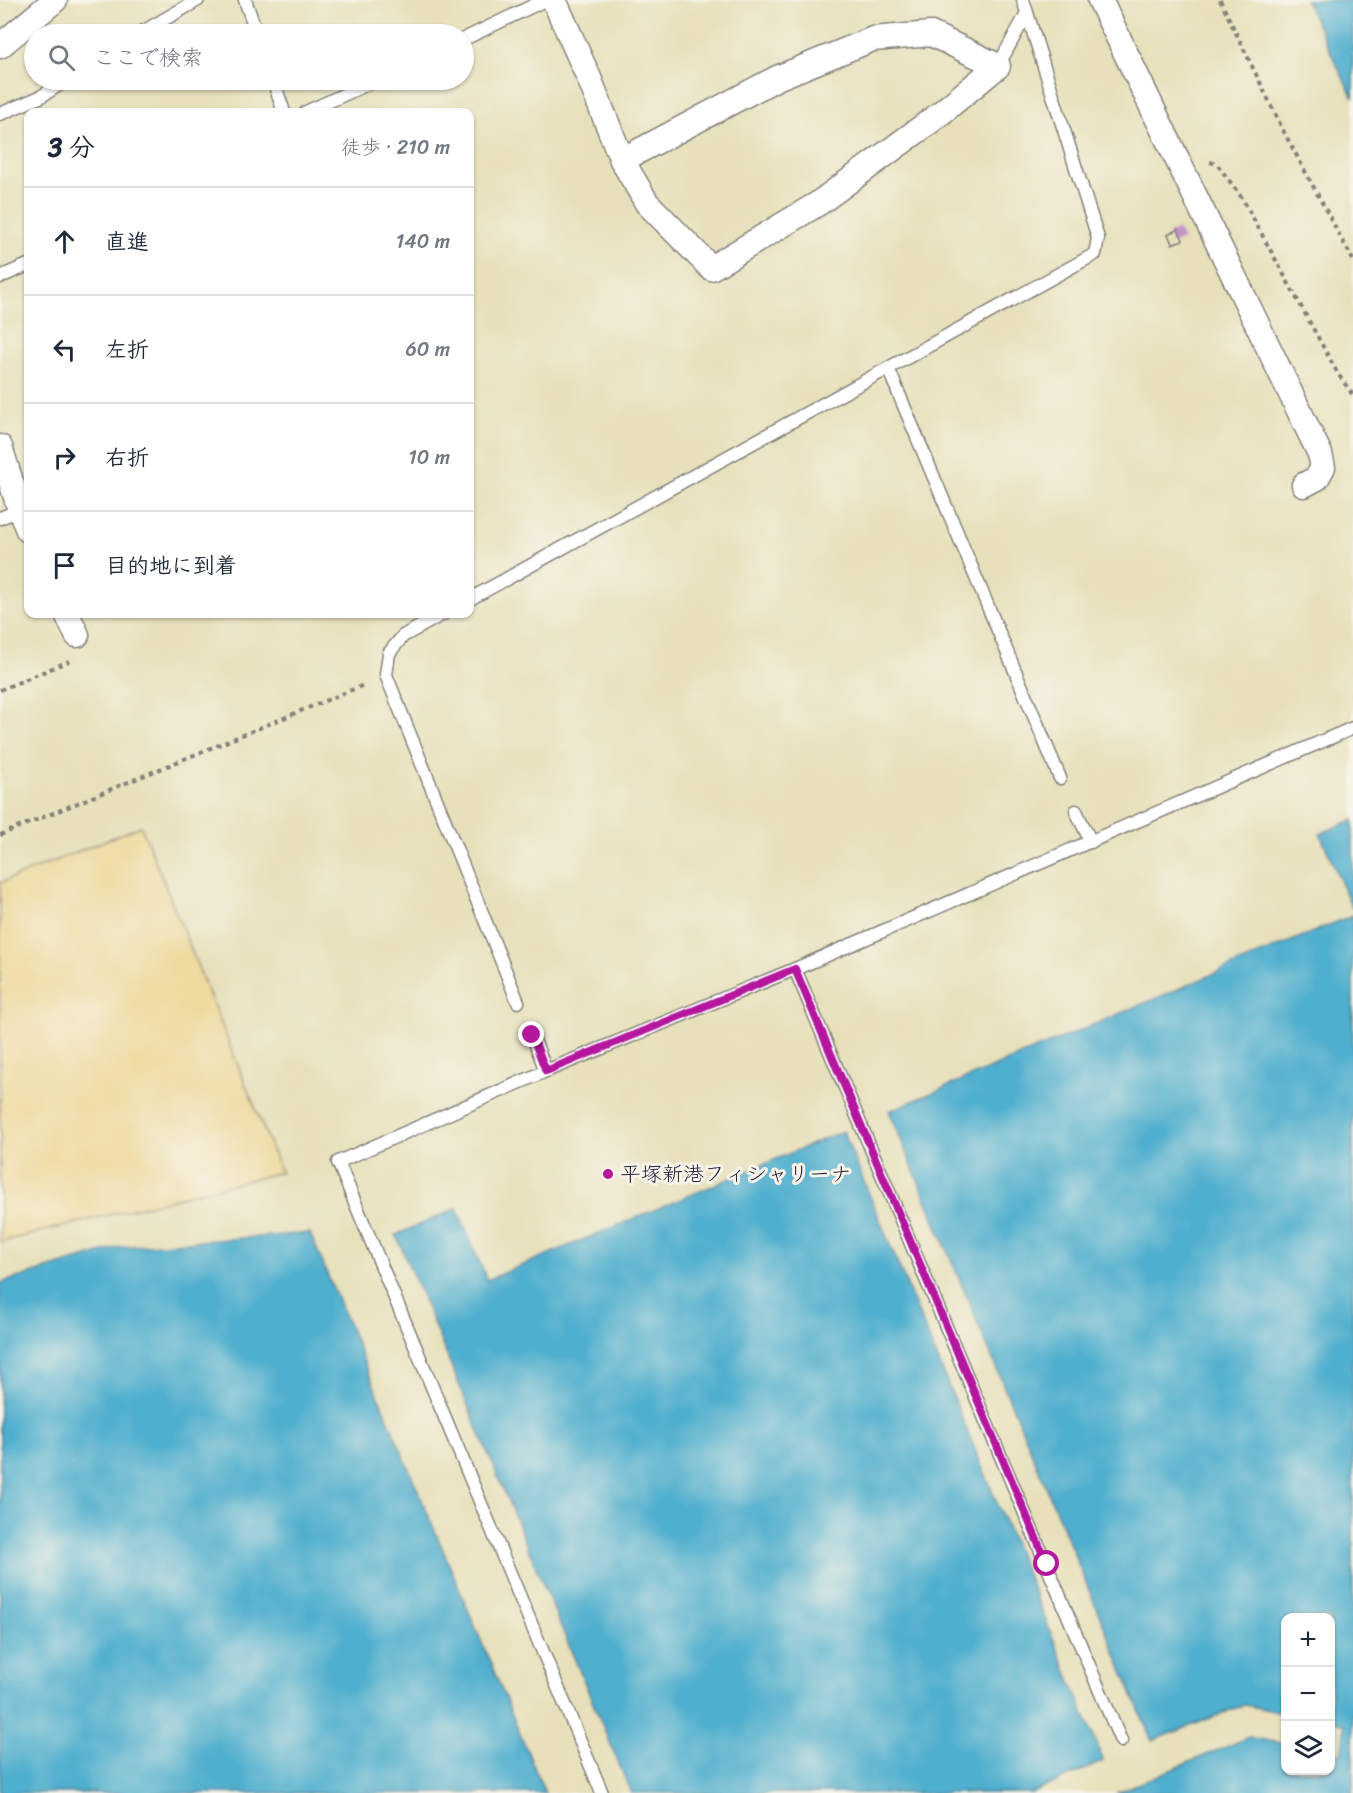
<!DOCTYPE html>
<html lang="ja">
<meta charset="utf-8">
<style>
:root{--surface:#fff;--page:#f2f2f3;--text:#1f2937;--muted:#747a83;--line:#e0e1e3}
body{margin:0;font-family:Sriracha,"Klee One",sans-serif;background:var(--page);color:var(--text)}
.controls{position:absolute;right:18px;bottom:18px;display:grid;overflow:hidden;border-radius:12px;box-shadow:0 2px 4px #0004}
.controls button{width:54px;height:54px;display:grid;place-items:center;padding:0;border:0;border-bottom:2px solid var(--line);background:var(--surface);color:var(--text);font:30px sans-serif}
.stop{position:absolute;width:18px;height:18px;margin:-14px;border:4px solid #b5179e;border-radius:50%;background:#fff}
.stop.end{background:#b5179e;border-color:#fff;box-shadow:0 2px 6px #0008}
.list{margin:0;padding:0;list-style:none}
h2{display:flex;justify-content:space-between;align-items:center;height:78px;margin:0;padding:0 24px;font-size:26px}
h2 small{font-size:20px;font-weight:400;color:var(--muted)}
.list li{display:grid;grid-template-columns:39px 1fr auto;gap:18px;align-items:center;box-sizing:border-box;height:108px;padding:0 24px;border-top:2px solid var(--line)}
.list b{display:block;font-size:22px;white-space:nowrap}
.list em{font-size:20px;font-style:normal;color:var(--muted)}
.icon{flex:none;width:33px;height:33px;fill:none;stroke:currentColor;stroke-width:2;stroke-linecap:round;stroke-linejoin:round}
.map{position:relative;flex:none;width:1353px;height:1793px;overflow:hidden}
.search{position:absolute;background:var(--surface);box-shadow:0 2px 4px #0004;left:24px;top:24px;width:450px;height:66px;display:flex;align-items:center;gap:15px;box-sizing:border-box;padding:0 21px;border-radius:33px;color:var(--muted);font-size:22px}
.panel{position:absolute;background:var(--surface);box-shadow:0 2px 4px #0004;left:24px;top:108px;width:450px;height:510px;border-radius:12px}
.map>svg:first-child{display:block}
.sand{fill:#eeda9e;stroke:#887e6c;stroke-width:1.5}
.water{fill:#4fafce;stroke:#386884;stroke-width:1.5}
.building{fill:#c493ca}
.lines{fill:none;stroke-linecap:round;stroke-linejoin:round}
.service-casing{stroke:#84817a;stroke-width:15}
.minor-casing{stroke:#84817a;stroke-width:27}
.path{stroke:#84817a;stroke-width:4;stroke-dasharray:4.5 4.5;stroke-linecap:butt}
.service{stroke:#fff;stroke-width:12}
.minor{stroke:#fff;stroke-width:24}
.route{stroke:#b5179e;stroke-width:8}
.poi-dot{fill:#b5179e;stroke:#f7f3e8;stroke-width:2}
.labels{text-anchor:middle;stroke-width:6;stroke-linejoin:round;paint-order:stroke}
.poi-label{font-size:21px;fill:#22223b;stroke:#f7f3e8;text-anchor:start}
</style>
<div class="map">
<svg width="1353" height="1793" viewBox="0 0 1353 1793">
<rect width="100%" height="100%" fill="#f7f3e8"/>
<filter id="ink" filterUnits="userSpaceOnUse"><feTurbulence type="fractalNoise" baseFrequency=".0167" numOctaves="2"/><feDisplacementMap in="SourceGraphic" scale="12" xChannelSelector="R" yChannelSelector="G"/><feConvolveMatrix kernelMatrix="1 2 1 2 8 2 1 2 1" color-interpolation-filters="sRGB"/></filter>
<filter id="wash" filterUnits="userSpaceOnUse"><feTurbulence type="fractalNoise" baseFrequency=".008" numOctaves="4" result="noise"/><feDisplacementMap in="SourceGraphic" scale="24" xChannelSelector="R" yChannelSelector="G"/><feGaussianBlur stdDeviation="1.35" result="paint"/><feColorMatrix in="noise" values="0 0 0 0 0 0 0 0 0 0 0 0 0 0 0 0 0 1.4 0 .05"/><feComposite in="paint" operator="in"/></filter>
<g filter="url(#wash)">
<rect width="100%" height="100%" fill="#e7e0ba"/>
<polygon class="sand" points="141,826 281,1172 0,1242 0,883"/>
<g class="water">
<polygon points="1305,0 1353,0 1353,98"/>
<polygon points="1353,820 1353,910 1320,834"/>
<polygon points="1353,915 1353,1793 1116,1793 1249,1737 1285,1744 1286,1770 1330,1770 1331,1752 1341,1754 1345,1725 1331,1721 1330,1618 1286,1618 1285,1713 1244,1705 1152,1741 889,1111"/>
<polygon points="843,1131 1104,1761 1032,1793 631,1793 396,1235 457,1208 487,1280"/>
<polygon points="310,1233 545,1793 0,1793 0,1283 120,1247"/>
</g>
<g id="blocks">
<polygon class="building" points="1178,229 1183,240 1172,244 1168,234"/>
</g>
</g>
<g filter="url(#ink)">
<use href="#blocks" fill-opacity="0" stroke="#84817a" stroke-width="1.5"/>
<g class="lines">
<g class="service-casing">
<g id="service">
<polyline points="245,0 257,34"/>
<polyline points="139,34 198,0"/>
<polyline points="464,39 545,0"/>
<polyline points="998,66 1027,13"/>
<polyline points="273,80 284,112"/>
<polyline points="306,112 376,80"/>
<polyline points="0,114 40,97 67,80"/>
<polyline points="0,277 28,265"/>
<polyline points="888,368 1060,778"/>
<polyline points="0,518 20,510"/>
<polyline points="470,599 1095,254 1098,238 1023,0"/>
<polyline points="443,614 403,636 389,653 386,675 518,1002"/>
<polyline points="1076,811 1091,842"/>
<polyline points="795,969 1121,1741"/>
<polyline points="532,1035 546,1071"/>
<polyline points="602,1793 338,1162 546,1071 795,969 1353,728"/>
</g>
</g>
<g class="minor-casing">
<g id="minor">
<polyline points="554,0 589,78 622,160 647,203 711,268 819,203 936,117 998,66 931,34 873,39 777,78 622,160"/>
<polyline points="1100,0 1320,454 1323,467 1317,478 1304,485"/>
<polyline points="0,46 55,0"/>
<polyline points="0,447 20,510 28,530"/>
<polyline points="67,614 77,635"/>
</g>
</g>
<g class="path">
<polyline points="1220,0 1285,134 1353,260"/>
<polyline points="1210,162 1217,164 1242,198 1338,374 1353,395"/>
<polyline points="0,690 69,661"/>
<polyline points="0,835 366,684"/>
</g>
<use href="#service" class="service"/>
<use href="#minor" class="minor"/>
</g>
</g>
<g class="lines" filter="url(#ink)">
<polyline class="route" points="532,1035 546,1071 795,969 1047,1564"/>
</g>
<circle class="poi-dot" cx="608" cy="1174" r="6"/>
<g class="labels">
<g class="poi-label">
<text x="620" y="1181">平塚新港フィシャリーナ</text>
</g>
</g>
</svg>
<div class="controls">
<button>+</button>
<button>−</button>
<button><svg class="icon" aria-label="layers" viewBox="0 0 24 24"><path d="M12 4l9 5-9 5-9-5zM3 14l9 5 9-5"/></svg></button>
</div>
<div class="stop" style="left:1047px;top:1564px"></div>
<div class="stop end" style="left:532px;top:1035px"></div>
<div class="search"><svg class="icon" aria-label="search" viewBox="0 0 24 24"><circle cx="10" cy="10" r="6"/><path d="M15 15l6 6"/></svg>ここで検索</div>
<section class="panel">
<h2>3 分<small>徒歩 · 210 m</small></h2>
<ul class="list">
<li><svg class="icon" aria-label="ahead" viewBox="0 0 24 24"><path d="M12 20V5M6 11l6-6 6 6"/></svg><div><b>直進</b></div><em>140 m</em></li>
<li><svg class="icon" aria-label="left" viewBox="0 0 24 24"><path d="M17 20v-9H6M10 6l-5 5 5 5"/></svg><div><b>左折</b></div><em>60 m</em></li>
<li><svg class="icon" aria-label="right" viewBox="0 0 24 24"><path d="M7 20v-9h11M14 6l5 5-5 5"/></svg><div><b>右折</b></div><em>10 m</em></li>
<li><svg class="icon" aria-label="arrive" viewBox="0 0 24 24"><path d="M6 21V4h12l-3 4 3 4H6"/></svg><div><b>目的地に到着</b></div></li>
</ul>
</section>
</div>
